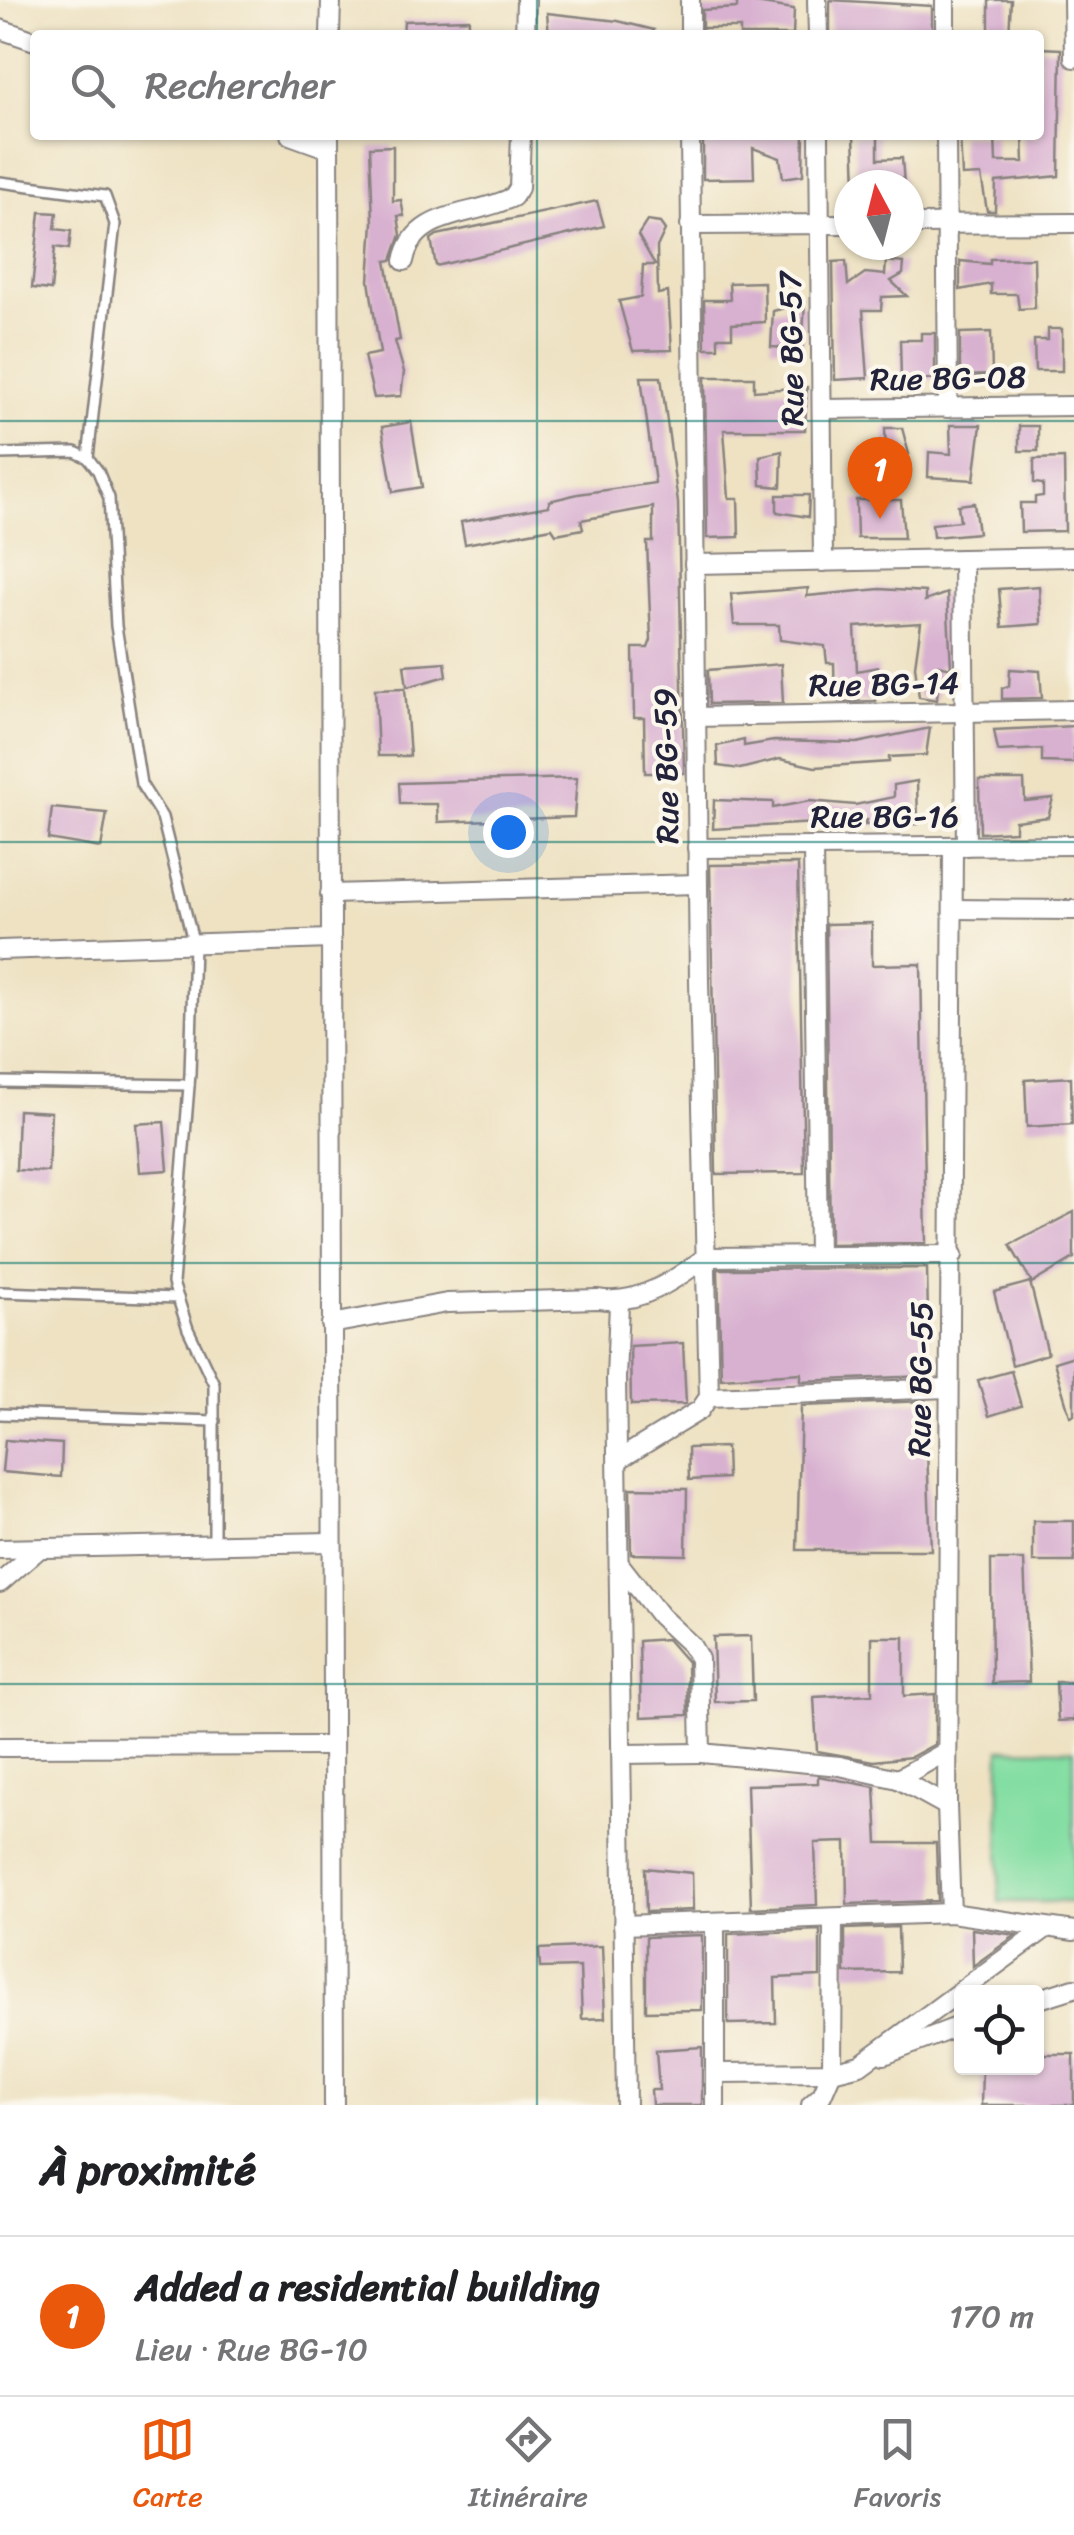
<!DOCTYPE html>
<html lang="fr">
<meta charset="utf-8">
<style>
:root{--surface:#fff;--page:#f2f2f2;--text:#202124;--muted:#757577;--line:#e0e0e0;--accent:#ea580c}
body{margin:0;font-family:Sriracha,sans-serif;background:var(--page);color:var(--text)}
.controls{position:absolute;right:30px;bottom:30px;display:grid;overflow:hidden;border-radius:10px;box-shadow:0 2px 8px #0004}
.controls button{width:90px;height:90px;display:grid;place-items:center;padding:0;border:0;border-bottom:2px solid var(--line);background:var(--surface);color:var(--text);font:50px sans-serif}
.compass{position:absolute;left:834px;top:170px;width:90px;height:90px;border-radius:50%;background:var(--surface);box-shadow:0 2px 8px #0004;rotate:353deg}
.you{position:absolute;left:508px;top:832px;width:35px;height:35px;margin:-25px;border:8px solid #fff;border-radius:50%;background:#1a73e8;box-shadow:0 0 0 15px #1a73e833}
.badge{display:grid;place-items:center;width:65px;height:65px;border-radius:50%;background:var(--accent);color:#fff;font-size:32px;font-weight:700}
.pin{position:absolute;translate:-50% -82px;filter:drop-shadow(0 2px 5px #0008)}
.pin::after{content:'';position:absolute;top:52px;width:35px;height:30px;background:inherit;clip-path:polygon(0 0,100% 0,50% 100%)}
.list{margin:0;padding:0;list-style:none}
h2{display:flex;justify-content:space-between;align-items:center;height:130px;margin:0;padding:0 40px;font-size:42px}
h2 small{font-size:32px;font-weight:400;color:var(--muted)}
.list li{display:grid;grid-template-columns:65px 1fr auto;gap:30px;align-items:center;box-sizing:border-box;height:160px;padding:0 40px;border-top:2px solid var(--line)}
.list b{display:block;font-size:38px;white-space:nowrap}
.list p{margin:0;font-size:32px;white-space:nowrap;color:var(--muted)}
.list em{font-size:32px;font-style:normal;color:var(--muted)}
.icon{flex:none;width:55px;height:55px;fill:none;stroke:currentColor;stroke-width:2;stroke-linecap:round;stroke-linejoin:round}
.map{position:relative;flex:none;width:1074px;height:2105px;overflow:hidden}
.search{position:absolute;background:var(--surface);box-shadow:0 2px 8px #0004;left:30px;right:30px;top:30px;height:110px;display:flex;align-items:center;gap:25px;box-sizing:border-box;padding:0 35px;border-radius:10px;color:var(--muted);font-size:38px}
.sheet{height:290px;background:var(--surface)}
nav{display:flex;justify-content:space-around;align-items:center;box-sizing:border-box;height:140px;border-top:2px solid var(--line);background:var(--surface);font-size:28px;color:var(--muted)}
nav a{display:grid;justify-items:center;gap:5px}
nav .on{color:var(--accent)}
.map>svg:first-child{display:block}
.green{fill:#84dea3;stroke:#53806f;stroke-width:2.5}
.building{fill:#d8b0d0}
.lines{fill:none;stroke-linecap:round;stroke-linejoin:round}
.lane-casing{stroke:#88827f;stroke-width:14}
.street-casing{stroke:#88827f;stroke-width:22}
.lane{stroke:#fff;stroke-width:9}
.street{stroke:#fff;stroke-width:18}
.grid{fill:none;stroke:#0f766e;stroke-width:2.5;stroke-opacity:0.55}
.labels{text-anchor:middle;stroke-width:8;stroke-linejoin:round;paint-order:stroke}
.street-label{font-size:32px;fill:#22223b;stroke:#fbf7ec}
</style>
<div class="map">
<svg width="1074" height="2105" viewBox="0 0 1074 2105">
<rect width="100%" height="100%" fill="#fbf7ec"/>
<filter id="ink" filterUnits="userSpaceOnUse"><feTurbulence type="fractalNoise" baseFrequency=".01" numOctaves="2"/><feDisplacementMap in="SourceGraphic" scale="20" xChannelSelector="R" yChannelSelector="G"/><feConvolveMatrix kernelMatrix="1 2 1 2 8 2 1 2 1" color-interpolation-filters="sRGB"/></filter>
<filter id="wash" filterUnits="userSpaceOnUse"><feTurbulence type="fractalNoise" baseFrequency=".0048" numOctaves="4" result="noise"/><feDisplacementMap in="SourceGraphic" scale="40" xChannelSelector="R" yChannelSelector="G"/><feGaussianBlur stdDeviation="2.25" result="paint"/><feColorMatrix in="noise" values="0 0 0 0 0 0 0 0 0 0 0 0 0 0 0 0 0 1.4 0 .05"/><feComposite in="paint" operator="in"/></filter>
<g filter="url(#wash)">
<rect width="100%" height="100%" fill="#eee2c3"/>
<polygon class="green" points="1000,1749 1074,1750 1074,1902 999,1902"/>
<g id="blocks">
<g class="building">
<polygon points="737,0 794,9 793,35 740,35 740,28 702,28 702,10 737,8"/>
<polygon points="830,0 932,6 932,35 830,35"/>
<polygon points="989,0 1011,0 1009,35 989,35"/>
<polygon points="547,13 618,21 654,30 653,35 549,35"/>
<polygon points="469,19 468,35 403,35 404,21"/>
<polygon points="1039,48 1061,49 1059,176 996,182 995,211 987,211 981,175 962,176 960,135 995,135 996,162 1024,162 1023,135 1039,135"/>
<polygon points="703,135 804,135 803,175 783,178 780,158 753,148 754,178 703,179"/>
<polygon points="854,135 878,135 878,159 902,158 904,185 856,185"/>
<polygon points="393,146 393,201 401,200 404,216 398,216 401,235 392,260 386,261 400,340 395,341 404,372 401,396 374,398 364,356 380,353 369,281 373,222 370,147"/>
<polygon points="597,201 604,226 436,266 431,239 437,235"/>
<polygon points="40,212 57,213 55,229 71,231 69,249 55,247 51,290 32,288"/>
<polygon points="647,221 660,223 665,230 657,247 658,294 668,292 672,350 633,351 619,301 641,297 643,265 655,265 638,235"/>
<polygon points="1034,258 1035,308 1019,309 1017,294 991,294 991,284 960,290 960,261 990,264 990,259"/>
<polygon points="846,261 848,285 865,273 885,275 886,261 904,263 903,274 891,281 907,296 882,297 881,310 863,310 868,378 835,380 833,262"/>
<polygon points="764,282 765,322 732,324 732,337 718,337 718,348 705,348 704,300 730,300 729,283"/>
<polygon points="805,303 802,349 771,347 773,311"/>
<polygon points="1048,329 1062,329 1062,371 1035,371 1034,340 1048,340"/>
<polygon points="991,332 992,375 960,376 960,333"/>
<polygon points="921,333 935,333 935,379 901,380 900,340 921,340"/>
<polygon points="641,377 661,377 678,503 684,773 645,773 644,718 634,718 633,648 648,648 651,640 647,542 653,542 653,507 581,520 583,529 556,534 552,528 465,544 461,522 549,506 549,501 578,494 655,483"/>
<polygon points="705,377 754,377 754,391 807,387 805,430 724,430 729,498 738,498 739,537 707,538"/>
<polygon points="411,422 422,487 393,492 382,427"/>
<polygon points="950,425 981,425 974,480 928,477 929,452 951,454"/>
<rect x="1019" y="426" width="19" height="25"/>
<polygon points="885,428 902,428 909,454 886,455"/>
<polygon points="782,451 781,487 761,485 760,456"/>
<polygon points="1064,458 1065,531 1021,532 1020,503 1035,503 1035,497 1043,496 1043,484 1034,483 1034,459"/>
<polygon points="777,495 809,495 808,517 777,512"/>
<polygon points="856,500 901,500 904,538 857,538"/>
<polygon points="974,503 978,533 933,537 932,524 960,521 958,505"/>
<polygon points="1039,586 1041,624 1002,627 999,589"/>
<polygon points="808,588 807,596 880,589 925,592 925,601 947,593 951,668 939,665 937,700 919,697 915,666 921,623 855,627 857,671 878,667 876,701 844,702 835,701 834,663 827,663 825,646 780,640 779,625 734,625 731,594"/>
<polygon points="445,662 447,676 407,687 404,665"/>
<polygon points="781,664 783,703 709,704 708,670"/>
<polygon points="1010,669 1040,671 1042,698 1002,699 1002,688 1009,686"/>
<polygon points="405,688 410,756 378,756 375,689"/>
<polygon points="1074,726 1074,763 1042,762 1042,749 998,751 994,730"/>
<polygon points="930,728 926,755 889,757 889,762 815,767 780,759 740,769 718,766 717,746 744,740 744,746 774,741 857,743"/>
<polygon points="577,778 574,817 438,822 437,804 400,804 399,783"/>
<polygon points="979,780 1024,780 1025,801 1053,798 1048,817 1015,821 1015,831 980,833"/>
<polygon points="917,781 918,824 865,825 866,820 713,829 714,800 773,802 773,808 810,801 855,805 894,797 894,785"/>
<polygon points="52,808 107,813 101,848 48,839"/>
<polygon points="798,864 804,1173 716,1174 710,865"/>
<polygon points="872,923 872,965 921,964 926,1243 830,1244 826,924"/>
<polygon points="1071,1077 1072,1124 1027,1127 1025,1080"/>
<polygon points="18,1110 51,1112 48,1172 16,1170"/>
<polygon points="164,1122 168,1170 140,1172 136,1124"/>
<polygon points="1074,1212 1074,1258 1032,1283 1010,1245"/>
<polygon points="927,1268 929,1369 925,1369 925,1376 801,1381 801,1373 721,1378 718,1269"/>
<polygon points="1030,1282 1048,1354 1012,1365 994,1292"/>
<polygon points="683,1343 686,1404 631,1405 630,1346"/>
<polygon points="1074,1356 1074,1415 1070,1416 1054,1362"/>
<polygon points="1011,1371 1021,1406 989,1416 978,1380"/>
<polygon points="925,1401 931,1550 797,1550 801,1406"/>
<polygon points="5,1440 62,1444 61,1477 2,1472"/>
<polygon points="726,1447 727,1478 689,1480 688,1448"/>
<polygon points="630,1488 687,1489 686,1555 631,1554"/>
<rect x="1033" y="1521" width="41" height="41"/>
<polygon points="991,1560 1024,1560 1029,1682 992,1683"/>
<polygon points="751,1636 753,1701 715,1702 713,1637"/>
<polygon points="872,1637 904,1637 904,1696 935,1694 935,1744 911,1757 874,1761 817,1751 814,1697 872,1694"/>
<polygon points="667,1639 687,1662 688,1715 641,1717 639,1641"/>
<polygon points="1056,1682 1074,1682 1074,1720 1058,1721"/>
<polygon points="818,1776 875,1787 878,1843 936,1843 938,1901 847,1904 846,1842 815,1843 817,1905 751,1908 747,1785 818,1783"/>
<polygon points="645,1868 692,1873 693,1910 646,1912"/>
<polygon points="898,1927 899,1972 845,1973 845,1929"/>
<polygon points="972,1929 1016,1935 973,1966"/>
<polygon points="820,1930 820,1976 775,1978 776,2023 728,2024 728,1934"/>
<polygon points="702,1935 702,2010 646,2011 646,1937"/>
<polygon points="602,1946 605,2018 582,2019 580,1967 540,1968 539,1949"/>
<polygon points="702,2047 702,2105 652,2105 651,2090 659,2090 656,2050"/>
<polygon points="1036,2054 1074,2054 1074,2105 981,2105 982,2068 1036,2068"/>
</g>
</g>
</g>
<g filter="url(#ink)">
<use href="#blocks" fill-opacity="0" stroke="#88827f" stroke-width="2.5"/>
<g class="lines">
<g class="lane-casing">
<g id="lane">
<polyline points="0,182 105,196 115,224 88,458"/>
<polyline points="0,454 75,452 88,458 98,471 109,498 116,626 141,784 162,817 194,945 190,1074 173,1283 188,1329 214,1384 214,1544"/>
<polyline points="0,1082 189,1085"/>
<polyline points="0,1292 178,1298"/>
<polyline points="0,1414 215,1421"/>
</g>
</g>
<g class="street-casing">
<g id="street">
<polyline points="690,0 690,35"/>
<polyline points="817,0 818,35"/>
<polyline points="945,0 945,35"/>
<polyline points="1073,0 1074,58"/>
<polyline points="0,29 35,41"/>
<polyline points="330,35 331,0"/>
<polyline points="525,35 526,0"/>
<polyline points="290,135 329,149"/>
<polyline points="329,135 334,2105"/>
<polyline points="690,135 699,981 709,1397"/>
<polyline points="819,135 823,562"/>
<polyline points="946,135 948,408"/>
<polyline points="909,224 1074,223"/>
<polyline points="690,225 849,224"/>
<path d="M404,261C414,209 471,218 513,197L519,188L521,135"/>
<polyline points="822,409 1074,406"/>
<polyline points="963,559 966,846"/>
<polyline points="694,564 1074,557"/>
<polyline points="696,717 1074,710"/>
<polyline points="813,847 818,1256"/>
<polyline points="697,848 1074,845"/>
<polyline points="330,894 697,884"/>
<polyline points="953,909 1074,910"/>
<polyline points="0,950 330,939"/>
<polyline points="619,1303 616,1378 626,2105"/>
<path d="M331,1324L447,1303L598,1299C638,1306 675,1280 706,1257L953,1255"/>
<polyline points="709,1397 948,1388"/>
<polyline points="618,1460 700,1410 709,1397"/>
<polyline points="0,1549 331,1542"/>
<polyline points="621,1566 660,1616 691,1645 699,1659 701,1753 840,1766 898,1779 947,1806"/>
<polyline points="0,1583 39,1549"/>
<polyline points="0,1747 330,1746"/>
<polyline points="622,1754 701,1753"/>
<polyline points="898,1779 947,1751"/>
<polyline points="951,1913 947,1806 953,847"/>
<polyline points="715,1923 715,2105"/>
<polyline points="623,1925 951,1913 1074,1931"/>
<polyline points="1036,2000 1074,1988"/>
<polyline points="884,2055 962,2025"/>
<polyline points="716,2073 832,2072 860,2065 1045,1929"/>
<polyline points="811,2105 822,2095 832,2072 833,1918"/>
</g>
</g>
<use href="#lane" class="lane"/>
<use href="#street" class="street"/>
</g>
</g>
<path class="grid" d="M537,0V35M537,135V2105M0,421H1074M0,842H1074M0,1263H1074M0,1684H1074"/>
<g class="labels">
<g class="street-label">
<text transform="translate(791 349) rotate(-91)" y="11">Rue BG-57</text>
<text transform="translate(948 378) rotate(-1)" y="11">Rue BG-08</text>
<text transform="translate(884 684) rotate(-1)" y="11">Rue BG-14</text>
<text transform="translate(666 766) rotate(-91)" y="11">Rue BG-59</text>
<text x="885" y="827">Rue BG-16</text>
<text transform="translate(920 1379) rotate(-89)" y="11">Rue BG-55</text>
</g>
</g>
</svg>
<div class="controls">
<button><svg class="icon" aria-label="locate" viewBox="0 0 24 24"><circle cx="12" cy="12" r="6"/><path d="M12 2v4M12 18v4M2 12h4M18 12h4"/></svg></button>
</div>
<svg class="compass" viewBox="-18 -18 36 36"><path d="M0-13l5 13h-10z" fill="#e53935"/><path d="M0 13l5-13h-10z" fill="#757577"/></svg>
<div class="you"></div>
<div class="pin badge" style="left:880px;top:519px">1</div>
<div class="search"><svg class="icon" aria-label="search" viewBox="0 0 24 24"><circle cx="10" cy="10" r="6"/><path d="M15 15l6 6"/></svg>Rechercher</div>
</div>
<section class="sheet">
<h2>À proximité<small></small></h2>
<ul class="list">
<li><span class="badge">1</span><div><b>Added a residential building</b><p>Lieu · Rue BG-10</p></div><em>170 m</em></li>
</ul>
</section>
<nav>
<a class="on"><svg class="icon" aria-label="map" viewBox="0 0 24 24"><path d="M3 6l6-2 6 2 6-2v14l-6 2-6-2-6 2zM9 4v14M15 6v14"/></svg>Carte</a>
<a><svg class="icon" aria-label="directions" viewBox="0 0 24 24"><path d="M12 3l9 9-9 9-9-9zM9 14v-3h6M13 9l2 2-2 2"/></svg>Itinéraire</a>
<a><svg class="icon" aria-label="saved" viewBox="0 0 24 24"><path d="M7 4h10v16l-5-4-5 4z"/></svg>Favoris</a>
</nav>
